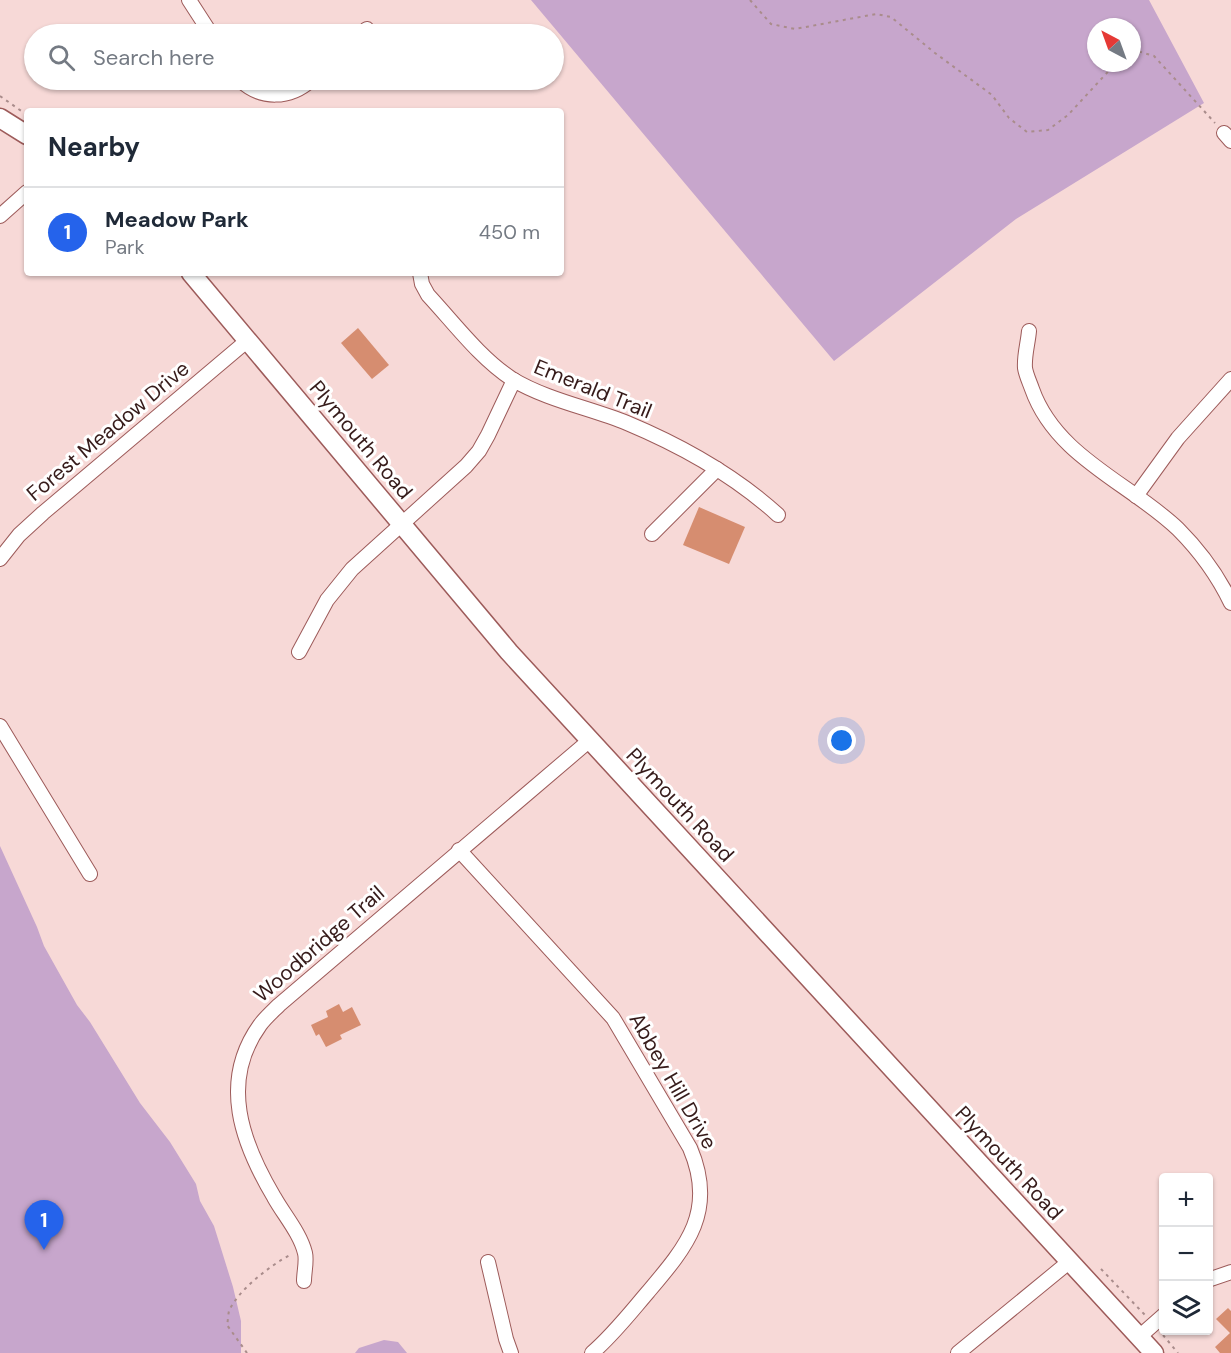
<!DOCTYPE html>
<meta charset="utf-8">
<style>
:root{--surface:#fff;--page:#f2f2f3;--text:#1f2937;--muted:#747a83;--line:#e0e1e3;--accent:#2563eb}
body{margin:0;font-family:"DM Sans",sans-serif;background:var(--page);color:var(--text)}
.controls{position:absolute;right:18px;bottom:18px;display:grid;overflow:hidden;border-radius:6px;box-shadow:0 2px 4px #0004}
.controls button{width:54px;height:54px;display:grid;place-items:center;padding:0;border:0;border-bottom:2px solid var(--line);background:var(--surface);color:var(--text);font:30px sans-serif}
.compass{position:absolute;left:1087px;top:18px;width:54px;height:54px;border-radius:50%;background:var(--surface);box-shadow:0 2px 4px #0004;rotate:319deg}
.you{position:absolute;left:842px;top:741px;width:21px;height:21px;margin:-15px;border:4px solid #fff;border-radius:50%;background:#1a73e8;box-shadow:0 0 0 9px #1a73e833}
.badge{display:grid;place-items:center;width:39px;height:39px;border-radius:50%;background:var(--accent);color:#fff;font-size:20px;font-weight:700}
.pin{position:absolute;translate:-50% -50px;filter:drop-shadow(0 2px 3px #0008)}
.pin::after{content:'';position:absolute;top:32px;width:21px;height:18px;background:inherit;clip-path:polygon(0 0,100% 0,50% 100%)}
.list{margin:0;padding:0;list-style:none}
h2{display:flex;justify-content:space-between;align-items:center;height:78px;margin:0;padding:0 24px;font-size:26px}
h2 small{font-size:20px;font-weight:400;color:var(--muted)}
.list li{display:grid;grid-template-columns:39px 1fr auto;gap:18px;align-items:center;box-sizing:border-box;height:90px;padding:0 24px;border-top:2px solid var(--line)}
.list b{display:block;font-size:22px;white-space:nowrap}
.list p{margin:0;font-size:20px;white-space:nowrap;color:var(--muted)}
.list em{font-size:20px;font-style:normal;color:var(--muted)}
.icon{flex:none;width:33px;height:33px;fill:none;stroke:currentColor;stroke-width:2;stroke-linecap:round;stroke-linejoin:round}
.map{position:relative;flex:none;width:1231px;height:1353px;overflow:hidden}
.search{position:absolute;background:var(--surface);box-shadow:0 2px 4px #0004;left:24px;top:24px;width:540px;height:66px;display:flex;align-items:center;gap:15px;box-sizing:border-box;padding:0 21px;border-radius:33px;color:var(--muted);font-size:22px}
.panel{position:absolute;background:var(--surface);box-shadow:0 2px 4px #0004;left:24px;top:108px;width:540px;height:168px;border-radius:6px}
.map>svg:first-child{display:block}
.green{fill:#c7a6cc;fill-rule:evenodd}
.building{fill:#d68d70}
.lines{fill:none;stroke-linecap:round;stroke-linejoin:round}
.minor-casing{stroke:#9d5b5a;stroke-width:16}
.major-casing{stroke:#9d5b5a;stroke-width:21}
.path{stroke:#a98c8b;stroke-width:2;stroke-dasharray:3 4.5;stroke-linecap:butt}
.minor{stroke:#fff;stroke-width:14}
.major{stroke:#fff;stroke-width:18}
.labels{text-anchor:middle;stroke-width:6;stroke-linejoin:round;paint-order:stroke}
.street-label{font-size:21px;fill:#361b1a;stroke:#fff}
</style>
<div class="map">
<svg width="1231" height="1353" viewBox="0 0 1231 1353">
<rect width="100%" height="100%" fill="#f7d9d7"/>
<g class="green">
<path d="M531,0H1149L1204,103L1016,219L834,361ZM1096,27H1132V63H1096Z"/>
<polygon points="0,846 37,927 44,946 77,1005 90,1022 140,1103 170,1142 196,1184 200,1201 214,1226 233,1287 241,1321 241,1353 0,1353"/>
<polygon points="384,1340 398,1342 407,1353 355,1353 359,1348"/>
</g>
<g class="building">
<polygon points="358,328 389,365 372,379 341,343"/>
<polygon points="699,507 745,527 729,564 683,545"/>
<polygon points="339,1004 343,1012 352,1007 361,1025 340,1035 342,1039 326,1047 319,1034 316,1036 311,1025 328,1017 326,1011"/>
<polygon points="1228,1308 1231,1311 1231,1353 1220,1353 1215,1347 1230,1333 1216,1319"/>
</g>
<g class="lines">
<g class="minor-casing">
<g id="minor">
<polyline points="189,0 211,34"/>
<polyline points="361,34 367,29"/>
<path d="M240,80C261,100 290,99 311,80"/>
<polyline points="1224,133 1231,141"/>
<polyline points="0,216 27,192"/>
<path d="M420,273L422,284L428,295C454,323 480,358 512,379C547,400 590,408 627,423C682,446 734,475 778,515"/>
<path d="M1029,331C1028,343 1024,356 1025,368C1026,375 1030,383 1032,389C1056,457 1130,483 1178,529C1199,550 1218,576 1231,603"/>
<polyline points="1136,496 1178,438 1231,379"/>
<polyline points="652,534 717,469"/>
<polyline points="0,559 19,535 43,513 248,340"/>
<polyline points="299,652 327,600 352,569 466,466 479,451 488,435 514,380"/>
<polyline points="0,726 90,874"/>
<path d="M459,850L613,1018L690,1148C717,1211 687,1246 648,1292C630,1313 613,1335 592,1353"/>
<polyline points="488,1262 506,1339 511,1353"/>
<polyline points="1208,1280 1231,1272"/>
<path d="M304,1281C304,1272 307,1261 305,1253C300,1233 284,1215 274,1197C242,1143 219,1082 260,1025C265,1018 273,1011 279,1005L590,740"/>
<polyline points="1139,1337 1164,1315"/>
<polyline points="958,1353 1069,1262"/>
</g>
</g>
<g class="major-casing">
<g id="major">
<polyline points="0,118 27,135"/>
<polyline points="191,273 509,652 1154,1353"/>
</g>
</g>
<g class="path">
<polyline points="750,0 771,24 795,29 876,14 891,17 935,53 992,95 1009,118 1027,132 1048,130 1068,115 1116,63"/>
<polyline points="1132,51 1134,50 1154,56 1215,123"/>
<polyline points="0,96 27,115"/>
<polyline points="1101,1269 1145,1315"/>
<polyline points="1163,1335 1178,1353"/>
<path d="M247,1353L227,1325C228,1321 228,1315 229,1311C238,1290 271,1265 290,1255"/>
</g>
<use href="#minor" class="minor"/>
<use href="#major" class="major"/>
</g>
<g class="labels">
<g class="street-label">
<text transform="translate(593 389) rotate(22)" y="7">Emerald Trail</text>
<text transform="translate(108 431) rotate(-40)" y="7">Forest Meadow Drive</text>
<text transform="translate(361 440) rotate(50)" y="7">Plymouth Road</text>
<text transform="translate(680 805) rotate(47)" y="7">Plymouth Road</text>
<text transform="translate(319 944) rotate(-41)" y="7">Woodbridge Trail</text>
<text transform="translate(673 1081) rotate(60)" y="7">Abbey Hill Drive</text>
<text transform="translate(1009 1163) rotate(47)" y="7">Plymouth Road</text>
</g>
</g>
</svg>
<div class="controls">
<button>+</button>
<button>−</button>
<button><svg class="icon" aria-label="layers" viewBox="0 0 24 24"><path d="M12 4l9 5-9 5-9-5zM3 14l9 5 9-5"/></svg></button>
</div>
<svg class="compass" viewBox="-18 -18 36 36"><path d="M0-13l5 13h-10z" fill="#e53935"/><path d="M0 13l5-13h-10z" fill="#747a83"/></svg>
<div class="you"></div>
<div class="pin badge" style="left:44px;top:1250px">1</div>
<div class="search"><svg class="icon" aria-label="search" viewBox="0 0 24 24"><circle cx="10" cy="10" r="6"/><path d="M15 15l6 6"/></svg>Search here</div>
<section class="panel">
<h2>Nearby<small></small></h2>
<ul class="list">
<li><span class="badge">1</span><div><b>Meadow Park</b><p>Park</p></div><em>450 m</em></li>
</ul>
</section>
</div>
